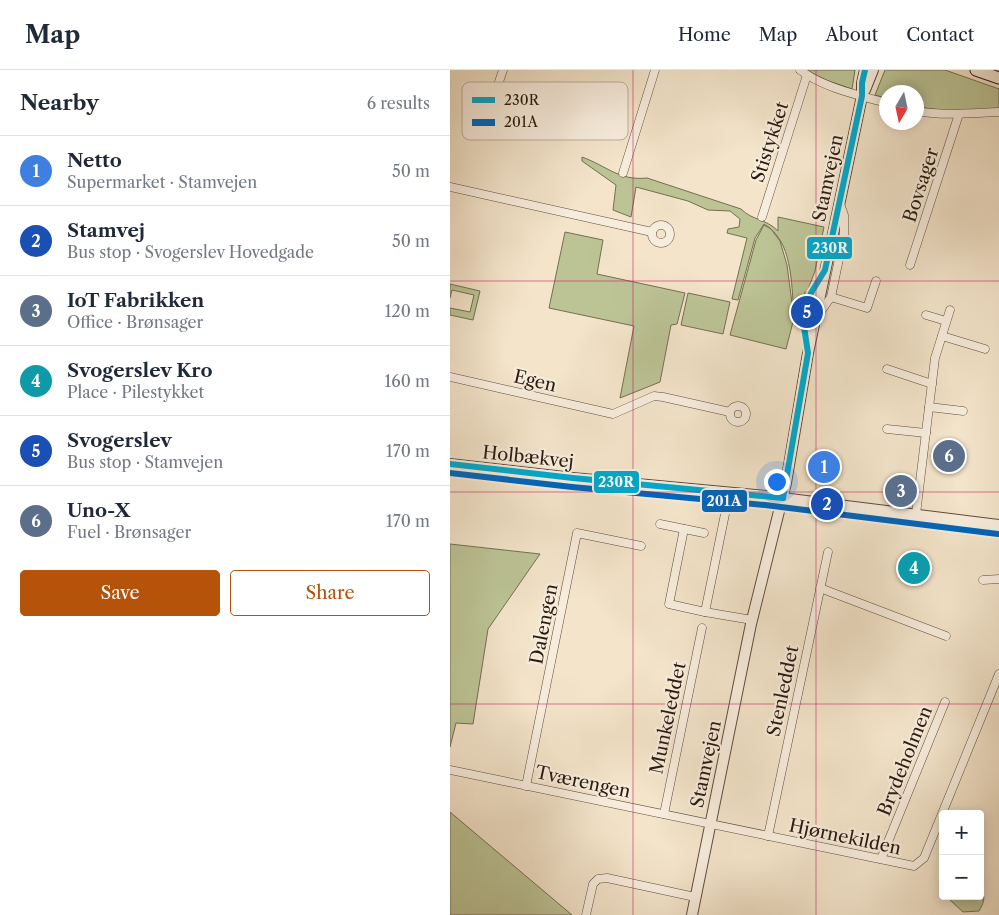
<!DOCTYPE html>
<meta charset="utf-8">
<style>
:root{--surface:#fff;--page:#f2f2f3;--text:#1f2937;--muted:#747a83;--line:#e0e1e3;--accent:#b45309}
body{margin:0;font-family:"Libre Caslon Text",serif;background:var(--page);color:var(--text)}
.controls{position:absolute;right:15px;bottom:15px;display:grid;overflow:hidden;border-radius:5px;box-shadow:0 2px 12px #0003}
.controls button{width:45px;height:45px;display:grid;place-items:center;padding:0;border:0;border-bottom:1px solid var(--line);background:var(--surface);color:var(--text);font:25px sans-serif}
.compass{position:absolute;left:429px;top:15px;width:45px;height:45px;border-radius:50%;background:var(--surface);box-shadow:0 2px 12px #0003;rotate:189deg}
.you{position:absolute;left:326px;top:411px;width:18px;height:18px;margin:-12px;border:4px solid #fff;border-radius:50%;background:#1a73e8;box-shadow:0 0 0 8px #1a73e833}
.badge{display:grid;place-items:center;width:32px;height:32px;border-radius:50%;background:var(--accent);color:#fff;font-size:16px;font-weight:700}
.pin{position:absolute;translate:-50% -50%;border:2px solid #fff;box-shadow:0 1px 5px #0006}
.list{margin:0;padding:0;list-style:none}
h2{display:flex;justify-content:space-between;align-items:center;height:65px;margin:0;padding:0 20px;font-size:21px}
h2 small{font-size:16px;font-weight:400;color:var(--muted)}
.list li{display:grid;grid-template-columns:32px 1fr auto;gap:15px;align-items:center;box-sizing:border-box;height:70px;padding:0 20px;border-top:1px solid var(--line)}
.list b{display:block;font-size:19px;white-space:nowrap}
.list p{margin:0;font-size:16px;white-space:nowrap;color:var(--muted)}
.list em{font-size:16px;font-style:normal;color:var(--muted)}
.actions{display:flex;gap:10px;padding:15px 20px}
.actions a{flex:1;padding:11px 0;border:1px solid var(--accent);border-radius:5px;text-align:center;font-size:18px;color:var(--accent)}
.actions .main{background:var(--accent);color:#fff}
.map{position:relative;flex:none;width:549px;height:845px;overflow:hidden}
header{display:flex;align-items:center;gap:30px;box-sizing:border-box;height:70px;padding:0 25px;background:var(--surface);border-bottom:1px solid var(--line)}
header strong{font-size:24px}
nav{display:flex;gap:28px;margin-inline-start:auto;font-size:18px}
main{display:flex}
aside{flex:1;background:var(--surface)}
.map>svg:first-child{display:block}
.green{fill:#bcc496;stroke:#746f52}
.lines{fill:none;stroke-linecap:round;stroke-linejoin:round}
.minor-casing{stroke:#5d4c3d;stroke-width:9}
.tertiary-casing{stroke:#5d4c3d;stroke-width:12}
.secondary-casing{stroke:#2b1a0e;stroke-width:13}
.minor{stroke:#f7eddd;stroke-width:8}
.tertiary{stroke:#f7eddd;stroke-width:10}
.secondary{stroke:#f7eddd;stroke-width:11}
.bus-1-casing{stroke:#f7eddd;stroke-width:10}
.bus-2-casing{stroke:#f7eddd;stroke-width:10}
.bus-1{stroke:#00a9ce;stroke-width:6}
.bus-2{stroke:#0065bd;stroke-width:6}
.grid{fill:none;stroke:#c2185b;stroke-width:1;stroke-opacity:0.55}
.labels{text-anchor:middle;stroke-width:4.5;stroke-linejoin:round;paint-order:stroke}
.street-label{font-size:18px;fill:#2b1a0e;stroke:#f7eddd}
.key{fill:#f7eddd;stroke:#baae9f;stroke-width:1}
.key-label{font-size:14px;fill:#2b1a0e}
.line-badge{stroke:#f7eddd;stroke-width:2}
.badge-label{font-size:14px;text-anchor:middle;font-weight:bold;fill:#fff}
</style>
<header>
<strong>Map</strong>
<nav><a>Home</a><a>Map</a><a>About</a><a>Contact</a></nav>
</header>
<main>
<aside>
<h2>Nearby<small>6 results</small></h2>
<ul class="list">
<li><span class="badge" style="background:#3f7fe0">1</span><div><b>Netto</b><p>Supermarket · Stamvejen</p></div><em>50 m</em></li>
<li><span class="badge" style="background:#1a4fb4">2</span><div><b>Stamvej</b><p>Bus stop · Svogerslev Hovedgade</p></div><em>50 m</em></li>
<li><span class="badge" style="background:#5c6f8a">3</span><div><b>IoT Fabrikken</b><p>Office · Brønsager</p></div><em>120 m</em></li>
<li><span class="badge" style="background:#0f9aa8">4</span><div><b>Svogerslev Kro</b><p>Place · Pilestykket</p></div><em>160 m</em></li>
<li><span class="badge" style="background:#1a4fb4">5</span><div><b>Svogerslev</b><p>Bus stop · Stamvejen</p></div><em>170 m</em></li>
<li><span class="badge" style="background:#5c6f8a">6</span><div><b>Uno-X</b><p>Fuel · Brønsager</p></div><em>170 m</em></li>
</ul>
<div class="actions"><a class="main">Save</a><a>Share</a></div>
</aside>
<div class="map">
<svg width="549" height="845" viewBox="0 0 549 845">
<rect width="100%" height="100%" fill="#f3e4ca"/>
<filter id="stains"><feTurbulence type="fractalNoise" baseFrequency=".004" numOctaves="4"/><feColorMatrix values="0 0 0 0 .2 0 0 0 0 .09 0 0 0 0 .02 0 0 0 .5 -.17"/></filter>
<radialGradient id="worn" r=".72"><stop offset=".6" stop-color="#630" stop-opacity="0"/><stop offset="1" stop-color="#630" stop-opacity=".3"/></radialGradient>
<g class="green">
<polygon points="356,0 405,0 402,19 376,10"/>
<path d="M435,0H495L549,19V41C522,41 493,43 467,36V22H437L436,28L425,25Z"/>
<path d="M132,87C157,96 169,111 197,108L291,139C303,151 315,148 328,161V147L374,157L365,201L357,222H355L351,244L344,243C341,213 343,171 314,154L305,168L288,230L282,229L297,168L277,163L278,159L289,157L290,149L280,141L258,140L238,131L186,117L181,147L163,140L166,115L132,91Z"/>
<polygon points="314,155 321,159 330,171 337,195 344,248 336,279 280,265 306,170"/>
<polygon points="115,162 153,170 147,204 235,223 227,254 221,255 210,312 170,328 184,256 99,238"/>
<polygon points="0,214 30,221 23,250 0,245 0,238 20,242 24,225 2,220 0,228"/>
<polygon points="238,223 280,232 273,264 231,255"/>
<polygon points="0,474 90,484 38,559 23,654 6,653 0,677"/>
<polygon points="0,742 122,845 0,845"/>
<path d="M530,820C537,826 533,834 529,841L513,842L500,830L501,826H530Z"/>
</g>
<g class="lines">
<g class="minor-casing">
<g id="minor">
<path d="M350,0C374,18 408,25 437,33"/>
<path d="M467,41C493,46 522,43 549,42"/>
<polyline points="33,59 53,0"/>
<polyline points="173,103 205,0"/>
<polyline points="0,117 202,162"/>
<polyline points="312,147 357,5"/>
<circle cx="211" cy="164" r="9"/>
<polyline points="460,195 509,44"/>
<polyline points="381,227 417,238 426,211"/>
<polyline points="476,245 496,251"/>
<polyline points="366,248 381,227 394,165 394,145 390,134"/>
<polyline points="492,266 535,279"/>
<polyline points="437,299 482,314"/>
<polyline points="0,307 163,344 204,326 213,327 280,342"/>
<circle cx="288" cy="344" r="8"/>
<polyline points="479,337 513,341"/>
<polyline points="437,359 476,363"/>
<polyline points="275,444 255,542 302,550"/>
<polyline points="466,444 485,288 500,240"/>
<polyline points="210,454 254,463"/>
<polyline points="234,459 219,534 255,542"/>
<polyline points="533,510 549,509"/>
<polyline points="370,518 496,566"/>
<polyline points="0,700 464,796 474,788 549,604"/>
<polyline points="76,716 127,463 191,476"/>
<polyline points="214,744 252,558"/>
<polyline points="318,766 378,482"/>
<polyline points="431,789 495,632"/>
<polyline points="136,845 143,814 148,809 157,808 245,827"/>
</g>
</g>
<g class="tertiary-casing">
<g id="tertiary">
<polyline points="415,20 423,0"/>
<polyline points="0,394 123,408 316,426 549,455"/>
<polyline points="242,845 301,554 336,413 358,283 412,26 412,13 415,0"/>
</g>
</g>
<g class="secondary-casing">
<polyline id="secondary" points="526,0 549,8"/>
</g>
<use href="#minor" class="minor"/>
<use href="#tertiary" class="tertiary"/>
<use href="#secondary" class="secondary"/>
<g class="bus-1-casing">
<g id="bus-1">
<polyline points="0,394 123,408 333,428"/>
<polyline points="333,428 358,283 354,257 361,223 375,200 412,26 412,13 415,0"/>
</g>
</g>
<g class="bus-2-casing">
<polyline id="bus-2" points="0,403 122,417 315,435 548,464"/>
</g>
<use href="#bus-1" class="bus-1"/>
<use href="#bus-2" class="bus-2"/>
</g>
<path class="grid" d="M183,0V845M366,0V845M0,211H549M0,422H549M0,634H549"/>
<g class="labels">
<g class="street-label">
<text transform="translate(320 72) rotate(-72)" y="6">Stistykket</text>
<text transform="translate(378 108) rotate(-78)" y="6">Stamvejen</text>
<text transform="translate(471 115) rotate(-72)" y="6">Bovsager</text>
<text transform="translate(85 311) rotate(13)" y="6">Egen</text>
<text transform="translate(78 387) rotate(6)" y="6">Holbækvej</text>
<text transform="translate(94 554) rotate(-79)" y="6">Dalengen</text>
<text transform="translate(333 621) rotate(-78)" y="6">Stenleddet</text>
<text transform="translate(218 648) rotate(-78)" y="6">Munkeleddet</text>
<text transform="translate(455 691) rotate(-68)" y="6">Brydeholmen</text>
<text transform="translate(256 694) rotate(-78)" y="6">Stamvejen</text>
<text transform="translate(133 712) rotate(12)" y="6">Tværengen</text>
<text transform="translate(395 767) rotate(12)" y="6">Hjørnekilden</text>
</g>
</g>
<rect x="12" y="12" width="166" height="58" rx="8" class="key"/>
<rect x="22" y="27" width="23" height="6" fill="#00a9ce"/>
<rect x="22" y="49" width="23" height="7" fill="#0065bd"/>
<g class="key-label">
<text x="54" y="35">230R</text>
<text x="54" y="57">201A</text>
</g>
<g class="line-badge">
<rect x="356" y="166" width="47" height="24" rx="5" fill="#00a9ce"/>
<rect x="143" y="400" width="47" height="24" rx="5" fill="#00a9ce"/>
<rect x="251" y="419" width="47" height="24" rx="5" fill="#0065bd"/>
</g>
<g class="badge-label">
<text x="380" y="183">230R</text>
<text x="166" y="417">230R</text>
<text x="274" y="436">201A</text>
</g>
<rect width="100%" height="100%" filter="url(#stains)"/>
<rect width="100%" height="100%" fill="url(#worn)"/>
</svg>
<div class="controls">
<button>+</button>
<button>−</button>
</div>
<svg class="compass" viewBox="-18 -18 36 36"><path d="M0-13l5 13h-10z" fill="#e53935"/><path d="M0 13l5-13h-10z" fill="#747a83"/></svg>
<div class="you"></div>
<div class="pin badge" style="left:374px;top:397px;background:#3f7fe0">1</div>
<div class="pin badge" style="left:377px;top:434px;background:#1a4fb4">2</div>
<div class="pin badge" style="left:451px;top:421px;background:#5c6f8a">3</div>
<div class="pin badge" style="left:464px;top:498px;background:#0f9aa8">4</div>
<div class="pin badge" style="left:357px;top:242px;background:#1a4fb4">5</div>
<div class="pin badge" style="left:499px;top:386px;background:#5c6f8a">6</div>
</div>
</main>
